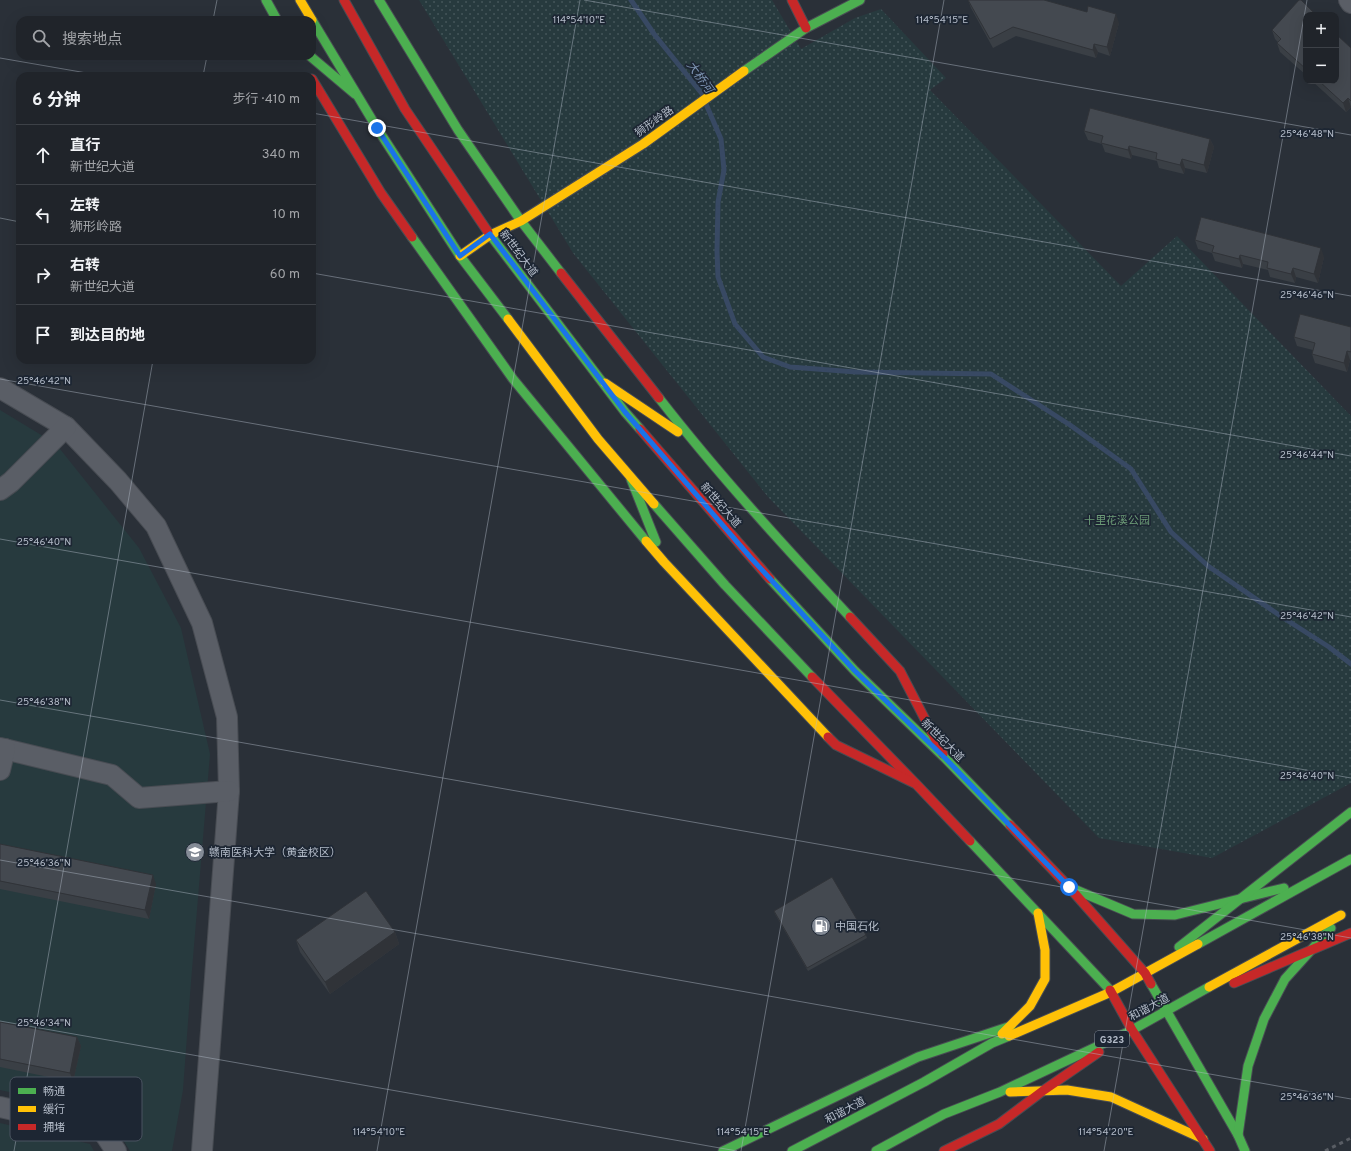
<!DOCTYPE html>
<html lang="zh">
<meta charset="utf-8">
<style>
:root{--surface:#20242a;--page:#2d3036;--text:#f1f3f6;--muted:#a2a4a8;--line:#3d4147}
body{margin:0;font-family:Overpass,"Noto Sans SC",sans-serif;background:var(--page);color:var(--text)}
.controls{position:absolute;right:12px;top:12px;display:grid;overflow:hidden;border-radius:8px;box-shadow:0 4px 16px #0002}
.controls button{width:36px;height:36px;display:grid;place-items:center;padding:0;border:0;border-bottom:1px solid var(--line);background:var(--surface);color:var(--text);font:20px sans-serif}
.stop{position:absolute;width:12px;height:12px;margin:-9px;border:3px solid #1a73e8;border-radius:50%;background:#fff}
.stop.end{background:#1a73e8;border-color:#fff;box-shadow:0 1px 4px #0008}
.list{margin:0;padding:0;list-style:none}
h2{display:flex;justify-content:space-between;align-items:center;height:52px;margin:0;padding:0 16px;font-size:17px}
h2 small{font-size:13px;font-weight:400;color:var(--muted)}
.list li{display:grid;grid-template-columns:26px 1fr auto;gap:12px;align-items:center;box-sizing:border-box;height:60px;padding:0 16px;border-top:1px solid var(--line)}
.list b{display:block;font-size:15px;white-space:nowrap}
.list p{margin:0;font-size:13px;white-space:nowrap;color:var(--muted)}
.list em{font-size:13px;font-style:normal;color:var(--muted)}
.icon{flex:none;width:22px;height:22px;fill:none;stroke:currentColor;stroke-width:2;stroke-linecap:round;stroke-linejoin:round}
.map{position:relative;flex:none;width:1351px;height:1151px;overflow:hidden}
.search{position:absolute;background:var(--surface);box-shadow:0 4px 16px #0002;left:16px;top:16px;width:300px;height:44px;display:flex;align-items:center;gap:10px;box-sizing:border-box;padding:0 14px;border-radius:12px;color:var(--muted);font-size:15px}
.panel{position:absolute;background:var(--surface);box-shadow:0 4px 16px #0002;left:16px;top:72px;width:300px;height:292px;border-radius:12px}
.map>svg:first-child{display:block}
.green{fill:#273a3e}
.park{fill:url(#park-dots)}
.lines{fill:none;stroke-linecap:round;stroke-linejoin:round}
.stream{stroke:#384963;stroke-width:5}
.street-casing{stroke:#484c53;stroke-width:22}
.fast-casing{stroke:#484c53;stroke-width:11}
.slow-casing{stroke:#484c53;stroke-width:11}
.jam-casing{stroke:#484c53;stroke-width:11}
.street{stroke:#5a5e66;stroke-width:20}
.fast{stroke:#4caf50;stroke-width:9}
.slow{stroke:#ffc107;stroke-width:9}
.jam{stroke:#c62828;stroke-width:9}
.rail{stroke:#595d64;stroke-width:3;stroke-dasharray:4 4;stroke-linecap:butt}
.wall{fill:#3a3f45}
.shaded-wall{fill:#303338}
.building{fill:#444950;stroke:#303338}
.route{stroke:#1a73e8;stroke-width:5}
.ticks{fill:none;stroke:#b4bcc9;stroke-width:1;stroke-opacity:0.45}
.labels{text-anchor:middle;stroke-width:3.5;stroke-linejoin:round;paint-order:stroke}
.shield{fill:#1d2633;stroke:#878f9c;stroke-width:1}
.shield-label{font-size:10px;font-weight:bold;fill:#b4bcc9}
.street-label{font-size:11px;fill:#b4bcc9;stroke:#1d2633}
.park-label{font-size:11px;fill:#6b9a76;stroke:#1d2633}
.poi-label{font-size:11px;fill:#b4bcc9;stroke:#1d2633;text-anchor:start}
.water-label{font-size:12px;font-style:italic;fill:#7c92b1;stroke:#1d2633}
.key{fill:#1d2633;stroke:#4a5360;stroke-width:1}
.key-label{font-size:11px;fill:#b4bcc9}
.ticks-label{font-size:10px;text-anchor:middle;fill:#b4bcc9;stroke:#1d2633;stroke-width:3.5;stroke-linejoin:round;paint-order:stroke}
</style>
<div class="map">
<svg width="1351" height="1151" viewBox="0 0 1351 1151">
<defs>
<pattern id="park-dots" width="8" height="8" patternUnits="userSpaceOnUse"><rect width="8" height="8" fill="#273a3e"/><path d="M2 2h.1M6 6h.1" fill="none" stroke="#445559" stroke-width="1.8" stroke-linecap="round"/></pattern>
</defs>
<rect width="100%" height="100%" fill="#2a3038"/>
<g class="green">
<polygon points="0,410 56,444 139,548 181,628 210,754 191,982 183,1090 172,1151 130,1151 107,1113 0,1090"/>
<polygon points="0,1123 90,1144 94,1151 0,1151"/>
</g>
<polygon class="park" points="419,0 772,0 801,49 855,18 881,9 946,78 930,90 1121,286 1177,236 1351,416 1351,783 1212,858 1099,838 768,497 573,253"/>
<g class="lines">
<g class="stream">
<polyline points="631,0 654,34 703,95"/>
<polyline points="706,104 721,139 724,170 718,202 717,251 718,277 735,324 763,357 790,367 856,372 991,374 1070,425 1131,469 1171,532 1208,566 1282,617 1329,647 1351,664"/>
</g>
<g class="street-casing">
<g id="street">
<polyline points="1349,0 1351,3"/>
<polyline points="0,388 66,427 118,481 156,526 202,623 227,717 229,791 202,1151"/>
<polyline points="0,490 11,482 66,427"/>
<polyline points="0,748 112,775 139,798 229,791"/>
<polyline points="0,770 5,749"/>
<polyline points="0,1107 102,1130 116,1151"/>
</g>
</g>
<g class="fast-casing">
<g id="fast">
<polyline points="266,0 277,20"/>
<polyline points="379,0 458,130 521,221 561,273"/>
<polyline points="312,20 377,128 460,256 508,319"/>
<polyline points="310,56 355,94"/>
<polyline points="744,71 806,28 860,0"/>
<polyline points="488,232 625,412 640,429"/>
<polyline points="412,237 513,379 646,541"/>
<path d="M659,398C718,474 784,546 850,617"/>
<polyline points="631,479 656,542"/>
<polyline points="654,504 725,585 812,677"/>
<polyline points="770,579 855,671 946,759 1010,825"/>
<polyline points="970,841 1110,990"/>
<polyline points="1069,887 1133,914 1175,915 1284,888"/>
<polyline points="1198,944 1351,859"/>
<polyline points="1179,947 1351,812"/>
<polyline points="1151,984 1238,1135 1245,1151"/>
<polyline points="1238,1135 1248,1066 1264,1019 1285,979 1331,928"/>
<polyline points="723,1151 918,1057 1011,1026"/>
<polyline points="792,1151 924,1082 992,1043 1009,1036"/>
<polyline points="876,1151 944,1114 1000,1092 1132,1030 1209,987"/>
</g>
</g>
<g class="slow-casing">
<g id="slow">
<polyline points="300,0 312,20"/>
<polyline points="460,256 490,235 521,221 643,144 744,71"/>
<polyline points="508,319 598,439 654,504"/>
<polyline points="605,383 678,432"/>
<polyline points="646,541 664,562 828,737"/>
<polyline points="1209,987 1341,915"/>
<polyline points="1002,1034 1030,1006 1045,979 1045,950 1038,913"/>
<polyline points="1009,1036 1111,992 1198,944"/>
<polyline points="1010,1092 1067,1090 1111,1097 1203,1139"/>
</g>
</g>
<g class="jam-casing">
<g id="jam">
<polyline points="344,0 405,109 488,232"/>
<polyline points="792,0 806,28"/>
<polyline points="312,79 381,193 412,237"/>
<polyline points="561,273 659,398"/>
<polyline points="640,429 770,579"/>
<polyline points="850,617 900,671 943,754"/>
<polyline points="812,677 917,785 970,841"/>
<polyline points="828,737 836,745 914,783"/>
<polyline points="1010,825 1069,887 1145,973 1151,984"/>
<polyline points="1234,983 1351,933"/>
<polyline points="1110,990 1132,1030 1210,1151"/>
<polyline points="944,1151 999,1124 1044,1090 1099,1052"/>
</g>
</g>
<use href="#street" class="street"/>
<use href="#fast" class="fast"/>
<use href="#slow" class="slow"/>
<use href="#jam" class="jam"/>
<polyline class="rail" points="1325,1151 1351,1138"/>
</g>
<g class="wall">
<polygon points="968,0 1119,23 1110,56 1098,52 1096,58 1016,36 993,48 971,8"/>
<polygon points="1306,15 1306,75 1280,52 1277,43 1278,42 1275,39 1272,30"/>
<polygon points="1342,40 1351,48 1351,107 1346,112 1312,81 1336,81"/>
<polygon points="1084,131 1210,139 1214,147 1207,173 1185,168 1184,174 1159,168 1157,161 1132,155 1131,159 1105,152 1102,144 1088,140"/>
<polygon points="1195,240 1324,257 1318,283 1296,277 1295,283 1270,277 1268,270 1243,264 1242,268 1215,261 1212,253 1198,249"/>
<polygon points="1351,327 1351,360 1350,360 1347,372 1315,363 1312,354 1313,350 1297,346 1294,337"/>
<polygon points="0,844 156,884 149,919 0,889"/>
<polygon points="774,911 866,935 867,938 808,971 775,914"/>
<polygon points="395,932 399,944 330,994 300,952 296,940"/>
<polygon points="0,1022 77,1037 81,1046 73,1082 0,1067"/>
</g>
<g class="shaded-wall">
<polygon points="1116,14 1119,23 1110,56 1107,47"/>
<polygon points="1094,44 1098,52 1096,58 1093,50"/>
<polygon points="1348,98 1351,107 1346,112 1343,103"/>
<polygon points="1210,139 1214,147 1207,173 1204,165"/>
<polygon points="1129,146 1132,155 1131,159 1128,150"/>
<polygon points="1182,159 1185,168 1184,174 1180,165"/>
<polygon points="1321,248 1324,257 1318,283 1314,274"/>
<polygon points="1240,255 1243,264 1242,268 1239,259"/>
<polygon points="1293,268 1296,277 1295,283 1291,274"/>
<polygon points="1347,351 1350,360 1347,372 1344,363"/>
<polygon points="153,875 156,884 149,919 145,910"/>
<polygon points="395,932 399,944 330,994 325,982"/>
<polygon points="77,1037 81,1046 73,1082 70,1073"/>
</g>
<g class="building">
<polygon points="968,0 1044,0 1087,12 1088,6 1116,14 1107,47 1094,44 1093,50 1013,27 990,39"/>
<polygon points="1299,0 1301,0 1316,15 1306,15 1306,69 1277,43 1281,39 1272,30"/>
<polygon points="1336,34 1351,48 1351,101 1348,98 1343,103 1319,81 1336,81"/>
<polygon points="1090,108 1210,139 1204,165 1182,159 1180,165 1156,159 1157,153 1129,146 1128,150 1101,143 1103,136 1084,131"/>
<polygon points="1201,217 1321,248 1314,274 1293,268 1291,274 1267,268 1268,262 1240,255 1239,259 1212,252 1214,246 1195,240"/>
<polygon points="1300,314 1351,327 1351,352 1347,351 1344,363 1312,354 1315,343 1294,337"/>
<polygon points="0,844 153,875 145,910 0,881"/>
<polygon points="832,877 866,935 807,968 774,911"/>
<polygon points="366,891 395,932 325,982 296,940"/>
<polygon points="0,1022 77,1037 70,1073 0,1059"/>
</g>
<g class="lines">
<polyline class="route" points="377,128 460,256 490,234 625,412 751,558 855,671 946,759 1069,887"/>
</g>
<path class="ticks" d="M584,0L1351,135M213,20L217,0M0,58L104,76M203,76L207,56M312,113L1351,296M0,218L20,222M312,273L1351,456M0,379L1351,617M0,539L1351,778M0,700L1351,938M0,860L1351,1099M0,1021L737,1151M14,1151L153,360M377,1151L580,0M741,1151L944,0M1104,1151L1307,0"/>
<defs>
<g id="university-disc" transform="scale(1)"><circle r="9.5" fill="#848b96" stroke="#1d2633"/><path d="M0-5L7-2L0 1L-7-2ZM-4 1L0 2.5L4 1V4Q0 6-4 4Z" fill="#fff"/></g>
<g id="fuel-disc" transform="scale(1)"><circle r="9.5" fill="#848b96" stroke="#1d2633"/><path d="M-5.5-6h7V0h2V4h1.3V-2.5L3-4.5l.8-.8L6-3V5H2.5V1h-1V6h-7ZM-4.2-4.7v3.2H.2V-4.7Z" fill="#fff"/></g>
</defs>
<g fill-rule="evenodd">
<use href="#university-disc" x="195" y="852"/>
<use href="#fuel-disc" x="821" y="926"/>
</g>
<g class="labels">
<rect class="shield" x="1095" y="1031" width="34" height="16" rx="3"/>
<g class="shield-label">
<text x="1112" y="1043">G323</text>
</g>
<g class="street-label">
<text transform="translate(654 121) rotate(-35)" y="4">狮形岭路</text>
<text transform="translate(519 253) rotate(53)" y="4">新世纪大道</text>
<text transform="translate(721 505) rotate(49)" y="4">新世纪大道</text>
<text transform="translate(943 740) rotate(45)" y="4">新世纪大道</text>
<text transform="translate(1149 1007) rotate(-28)" y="4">和谐大道</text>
<text transform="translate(845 1110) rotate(-28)" y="4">和谐大道</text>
</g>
<g class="park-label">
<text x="1117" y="524">十里花溪公园</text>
</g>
<g class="poi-label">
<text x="209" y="856">赣南医科大学（黄金校区）</text>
<text x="835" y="930">中国石化</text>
</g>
<g class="water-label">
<text transform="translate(700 77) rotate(54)" y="4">大桥河</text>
</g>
</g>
<rect x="10" y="1077" width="132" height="64" rx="6" class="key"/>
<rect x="18" y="1088" width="18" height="6" fill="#4caf50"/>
<rect x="18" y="1106" width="18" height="6" fill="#ffc107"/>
<rect x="18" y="1124" width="18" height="6" fill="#c62828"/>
<g class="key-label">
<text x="43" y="1095">畅通</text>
<text x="43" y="1113">缓行</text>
<text x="43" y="1131">拥堵</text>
</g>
<g class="ticks-label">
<text x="579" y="23">114°54'10"E</text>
<text x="942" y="23">114°54'15"E</text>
<text x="1307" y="137">25°46'48"N</text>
<text x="1307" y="298">25°46'46"N</text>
<text x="44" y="384">25°46'42"N</text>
<text x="1307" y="458">25°46'44"N</text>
<text x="44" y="545">25°46'40"N</text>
<text x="1307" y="619">25°46'42"N</text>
<text x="44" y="705">25°46'38"N</text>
<text x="1307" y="779">25°46'40"N</text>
<text x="44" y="866">25°46'36"N</text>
<text x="1307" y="940">25°46'38"N</text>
<text x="44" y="1026">25°46'34"N</text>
<text x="1307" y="1100">25°46'36"N</text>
<text x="379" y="1135">114°54'10"E</text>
<text x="743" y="1135">114°54'15"E</text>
<text x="1106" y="1135">114°54'20"E</text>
</g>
</svg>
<div class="controls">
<button>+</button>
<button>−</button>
</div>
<div class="stop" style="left:1069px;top:887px"></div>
<div class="stop end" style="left:377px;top:128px"></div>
<div class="search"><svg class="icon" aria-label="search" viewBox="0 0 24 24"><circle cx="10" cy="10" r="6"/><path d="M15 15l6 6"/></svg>搜索地点</div>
<section class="panel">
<h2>6 分钟<small>步行 · 410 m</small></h2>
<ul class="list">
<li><svg class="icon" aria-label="ahead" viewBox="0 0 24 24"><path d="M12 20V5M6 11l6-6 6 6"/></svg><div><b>直行</b><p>新世纪大道</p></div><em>340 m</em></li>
<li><svg class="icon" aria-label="left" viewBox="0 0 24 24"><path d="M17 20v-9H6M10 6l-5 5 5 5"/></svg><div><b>左转</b><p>狮形岭路</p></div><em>10 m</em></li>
<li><svg class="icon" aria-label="right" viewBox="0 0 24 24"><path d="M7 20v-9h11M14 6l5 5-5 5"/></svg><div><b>右转</b><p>新世纪大道</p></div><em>60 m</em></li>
<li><svg class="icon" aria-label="arrive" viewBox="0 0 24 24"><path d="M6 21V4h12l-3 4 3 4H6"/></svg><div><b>到达目的地</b></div></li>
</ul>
</section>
</div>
